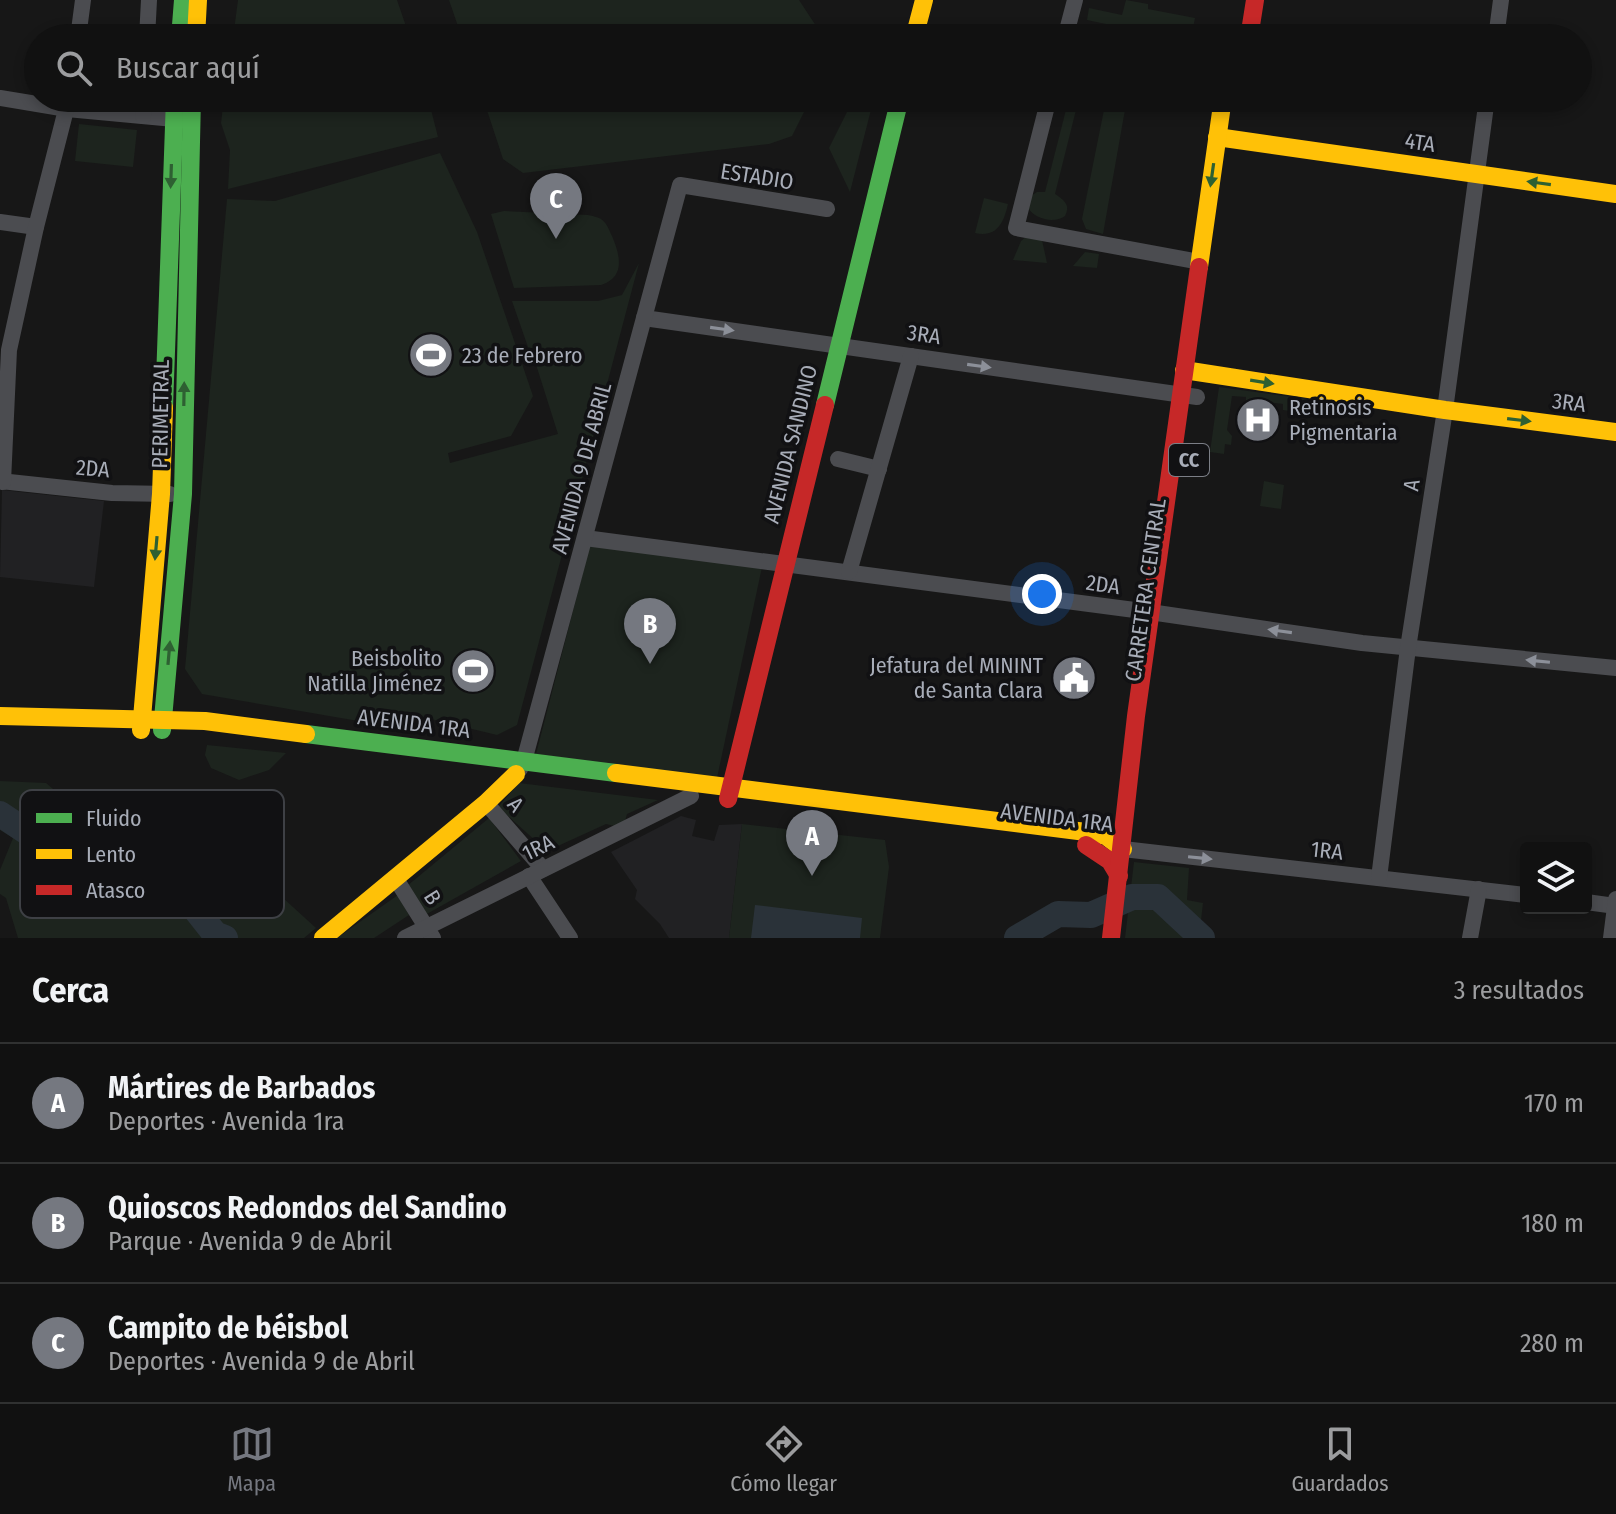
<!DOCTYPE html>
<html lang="es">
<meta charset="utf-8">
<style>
:root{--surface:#111;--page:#1a1a1a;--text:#f1f3f6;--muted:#9c9d9f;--line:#303131;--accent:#757880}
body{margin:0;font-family:"Fira Sans Condensed",sans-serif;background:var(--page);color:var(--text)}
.controls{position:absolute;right:24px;bottom:24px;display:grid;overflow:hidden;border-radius:8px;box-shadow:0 4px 12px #0003}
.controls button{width:72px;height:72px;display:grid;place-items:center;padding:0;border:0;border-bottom:2px solid var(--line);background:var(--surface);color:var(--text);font:40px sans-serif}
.you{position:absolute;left:1042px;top:594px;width:28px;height:28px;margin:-20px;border:6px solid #fff;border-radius:50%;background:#1a73e8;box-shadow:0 0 0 12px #1a73e833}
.badge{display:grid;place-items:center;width:52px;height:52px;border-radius:50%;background:var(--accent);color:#fff;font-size:26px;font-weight:700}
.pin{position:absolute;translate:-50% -66px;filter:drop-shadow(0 2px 4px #0008)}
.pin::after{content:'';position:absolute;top:42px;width:28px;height:24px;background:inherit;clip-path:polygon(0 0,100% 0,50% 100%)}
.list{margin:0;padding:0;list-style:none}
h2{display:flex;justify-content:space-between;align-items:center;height:104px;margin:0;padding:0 32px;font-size:34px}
h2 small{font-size:26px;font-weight:400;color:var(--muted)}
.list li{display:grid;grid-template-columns:52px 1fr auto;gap:24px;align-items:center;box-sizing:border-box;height:120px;padding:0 32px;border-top:2px solid var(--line)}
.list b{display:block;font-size:30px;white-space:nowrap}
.list p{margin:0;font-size:26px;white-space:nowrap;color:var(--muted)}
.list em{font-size:26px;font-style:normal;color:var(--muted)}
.icon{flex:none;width:44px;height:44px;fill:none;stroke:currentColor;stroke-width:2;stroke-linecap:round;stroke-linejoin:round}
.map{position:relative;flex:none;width:1616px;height:938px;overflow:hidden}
.search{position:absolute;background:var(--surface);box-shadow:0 4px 12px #0003;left:24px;right:24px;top:24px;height:88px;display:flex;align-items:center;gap:20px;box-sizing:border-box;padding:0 28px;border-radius:44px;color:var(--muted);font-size:30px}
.sheet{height:464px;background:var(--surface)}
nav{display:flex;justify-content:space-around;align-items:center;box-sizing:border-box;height:112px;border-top:2px solid var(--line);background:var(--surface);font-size:22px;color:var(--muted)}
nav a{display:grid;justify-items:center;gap:4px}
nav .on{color:var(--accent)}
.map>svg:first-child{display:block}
.built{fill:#212123}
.green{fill:#1d241e}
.water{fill:#2a3239}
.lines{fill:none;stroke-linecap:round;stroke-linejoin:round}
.river{stroke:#2a3239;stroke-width:26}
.street{stroke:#4b4c50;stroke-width:16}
.fast{stroke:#4caf50;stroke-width:18}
.slow{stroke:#ffc107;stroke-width:18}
.jam{stroke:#c62828;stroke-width:18}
.oneway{fill:#2e6032}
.oneway2{fill:#8c9099}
.labels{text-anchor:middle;stroke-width:7;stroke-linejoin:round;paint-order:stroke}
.shield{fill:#111113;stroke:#7b7e86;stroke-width:2}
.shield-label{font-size:20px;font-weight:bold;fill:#a8adb8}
.street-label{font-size:22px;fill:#a8adb8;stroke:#111113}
.poi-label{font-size:22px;fill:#a8adb8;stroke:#111113;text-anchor:start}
.key{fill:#111113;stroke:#3e4045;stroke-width:2}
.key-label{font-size:22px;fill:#a8adb8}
</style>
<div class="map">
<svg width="1616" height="938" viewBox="0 0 1616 938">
<rect width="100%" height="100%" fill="#171717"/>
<g class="built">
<polygon points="2,490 104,501 94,587 0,577"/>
<polygon points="681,816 696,820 692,836 714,841 719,825 742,824 729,938 669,938 660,924 635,899 637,890 611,852"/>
</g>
<g class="green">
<polygon points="238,0 397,0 410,38 233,38"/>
<polygon points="449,0 799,0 824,38 462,38"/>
<polygon points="1126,0 1148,4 1148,9 1195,18 1191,38 1118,38 1120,27 1087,20 1089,8 1122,15"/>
<polygon points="1083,27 1100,31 1105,38 1071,38 1076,30"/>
<polygon points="224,98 428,98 438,137 228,189 230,150 221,123"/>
<polygon points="483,98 811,98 792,136 769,144 523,173 503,159"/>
<polygon points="854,98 874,98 850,192 829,148"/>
<path d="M1069,98H1079L1055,194C1064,200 1071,205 1065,216C1054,224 1035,219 1028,208L1031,196L1037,192H1045Z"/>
<polygon points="1109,100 1126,104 1103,234 1086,229 1082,219 1105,105"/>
<polygon points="79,124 137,130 133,167 75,161"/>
<polygon points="440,153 477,232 533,396 511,436 448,453 450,463 558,434 533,355 528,347 512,301 598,301 622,295 639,263 517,725 497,735 406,713 393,727 202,694 185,669 227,199 275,201"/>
<path d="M984,198L1008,204C1004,222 997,238 975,233Z"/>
<path d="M504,211L588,215C590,215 600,218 601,219C607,223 609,230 612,236C620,255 626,277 601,285L514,288L491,214Z"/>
<polygon points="1027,236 1042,240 1047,263 1013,260 1021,241"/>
<polygon points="1085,252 1099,254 1097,268 1073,266"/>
<polygon points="1219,387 1307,399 1305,413 1283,410 1283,404 1268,402 1267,407 1246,404 1246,397 1232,396 1227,430 1232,436 1231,445 1225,444 1224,454 1210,452"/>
<polygon points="1264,481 1284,485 1281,509 1260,506"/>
<polygon points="590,545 762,567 717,778 536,754"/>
<polygon points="207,745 286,753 269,770 239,780 211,768 205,755"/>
<polygon points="0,781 46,783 122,847 170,795 316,928 304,938 18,938 6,898 0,894 0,870 13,838 0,830"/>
<polygon points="519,783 658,800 627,814 623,828 606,824 547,851 498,807"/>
<polygon points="489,818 521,861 425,915 407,886"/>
<polygon points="742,824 885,840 889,867 880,938 729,938"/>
<polygon points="1134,862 1189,868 1187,900 1203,903 1199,938 1125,938"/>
<polygon points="398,895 409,915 374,938 337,938"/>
</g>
<polygon class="water" points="755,905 862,918 860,938 751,938"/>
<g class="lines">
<g class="river">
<polyline points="0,814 66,858 116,865 185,896 215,934 225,938"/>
<polyline points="1017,938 1058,914 1091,915 1132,897 1158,897 1202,938"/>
</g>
<g class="street">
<polyline points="78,38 83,0"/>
<polyline points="147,38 149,0"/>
<polyline points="1065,38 1075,0"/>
<polyline points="1496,38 1501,0"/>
<polyline points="0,98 67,109 185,120"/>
<polyline points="1049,98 1016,228 1200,262"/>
<polyline points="143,116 144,98"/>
<polyline points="0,222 36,227"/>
<polyline points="644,318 1197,397"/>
<polyline points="838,459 879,469"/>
<polyline points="0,481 112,493 170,494"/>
<polyline points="3,482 9,350 36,227 69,98"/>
<polyline points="585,538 1150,612 1362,643 1616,668"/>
<polyline points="849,572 911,356"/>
<polyline points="520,769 524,761 680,185 827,209"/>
<polyline points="486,803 543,869"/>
<polyline points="1123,849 1526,895"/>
<polyline points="529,876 570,938"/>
<polyline points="1379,878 1408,648 1445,410 1487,98"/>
<polyline points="396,879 433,938"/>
<polyline points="1586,902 1616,906"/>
<polyline points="405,938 691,796"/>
<polyline points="1470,938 1479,889"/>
<polyline points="1611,938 1616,899"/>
</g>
<g class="fast">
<polyline points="180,38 183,0"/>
<polyline points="825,405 900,98"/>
<polyline points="164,408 175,98"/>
<polyline points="162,730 183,494 192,98"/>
<polyline points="306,734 616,773"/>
</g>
<g class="slow">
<polyline points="196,38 198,0"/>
<polyline points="914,38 924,0"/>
<polyline points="1217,137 1616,194"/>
<polyline points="1199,267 1223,98"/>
<polyline points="1184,370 1445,410 1616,432"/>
<polyline points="0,716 205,721 306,734"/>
<polyline points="141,730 161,494 164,408"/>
<polyline points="616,773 1086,832 1106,836 1123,849"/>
<polyline points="323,938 486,803 516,774"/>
</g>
<g class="jam">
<polyline points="1249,38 1255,0"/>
<polyline points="728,799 825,405"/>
<polyline points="1086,845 1110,861 1119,876"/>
<polyline points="1111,938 1136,716 1199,267"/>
</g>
</g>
<defs><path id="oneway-solid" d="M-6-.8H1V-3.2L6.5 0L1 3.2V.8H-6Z" transform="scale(2)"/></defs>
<g class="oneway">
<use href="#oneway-solid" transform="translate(1212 175) rotate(98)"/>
<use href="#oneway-solid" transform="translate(171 176) rotate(92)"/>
<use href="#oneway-solid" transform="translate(1539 183) rotate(-172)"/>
<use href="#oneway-solid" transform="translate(1262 382) rotate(9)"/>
<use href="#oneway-solid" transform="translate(184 394) rotate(-89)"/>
<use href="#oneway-solid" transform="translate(1519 420) rotate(7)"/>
<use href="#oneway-solid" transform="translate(156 548) rotate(95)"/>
<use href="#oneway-solid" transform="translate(169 653) rotate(-85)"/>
</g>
<g class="oneway2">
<use href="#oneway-solid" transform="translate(722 329) rotate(8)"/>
<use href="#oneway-solid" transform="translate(979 366) rotate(8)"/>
<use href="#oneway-solid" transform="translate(1280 631) rotate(-172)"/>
<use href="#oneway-solid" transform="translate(1538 661) rotate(-174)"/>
<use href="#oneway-solid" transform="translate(1200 858) rotate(6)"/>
</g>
<defs>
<g id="stadium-disc" transform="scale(2.3)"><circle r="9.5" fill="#757880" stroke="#111113"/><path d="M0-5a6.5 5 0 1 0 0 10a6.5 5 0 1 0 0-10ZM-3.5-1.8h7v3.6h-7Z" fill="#fff"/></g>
<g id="hospital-disc" transform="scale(2.3)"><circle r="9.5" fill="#757880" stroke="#111113"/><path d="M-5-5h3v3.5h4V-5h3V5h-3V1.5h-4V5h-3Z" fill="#fff"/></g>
<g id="civic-disc" transform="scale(2.3)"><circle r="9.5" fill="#757880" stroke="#111113"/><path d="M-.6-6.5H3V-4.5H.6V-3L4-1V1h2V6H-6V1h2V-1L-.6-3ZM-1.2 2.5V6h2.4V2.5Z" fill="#fff"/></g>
</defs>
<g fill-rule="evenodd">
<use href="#stadium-disc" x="431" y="355"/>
<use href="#hospital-disc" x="1258" y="420"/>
<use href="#stadium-disc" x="473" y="671"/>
<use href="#civic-disc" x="1074" y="678"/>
</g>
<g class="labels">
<rect class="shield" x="1169" y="444" width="40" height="32" rx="6"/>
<g class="shield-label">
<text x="1189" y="467">CC</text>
</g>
<g class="street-label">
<text transform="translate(1420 142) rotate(8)" y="8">4TA</text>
<text transform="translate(757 176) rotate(9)" y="8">ESTADIO</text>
<text transform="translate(924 334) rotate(8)" y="8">3RA</text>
<text transform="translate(1569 402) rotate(7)" y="8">3RA</text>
<text transform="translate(160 414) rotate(-89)" y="8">PERIMETRAL</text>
<text transform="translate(790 444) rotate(-76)" y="8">AVENIDA SANDINO</text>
<text transform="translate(93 468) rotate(5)" y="8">2DA</text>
<text transform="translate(581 468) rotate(-75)" y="8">AVENIDA 9 DE ABRIL</text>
<text transform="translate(1411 485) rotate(-81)" y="8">A</text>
<text transform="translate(1103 584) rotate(8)" y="8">2DA</text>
<text transform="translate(1145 590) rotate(-82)" y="8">CARRETERA CENTRAL</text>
<text transform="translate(414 723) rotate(7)" y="8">AVENIDA 1RA</text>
<text transform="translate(516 804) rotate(49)" y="8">A</text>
<text transform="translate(1057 817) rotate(7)" y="8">AVENIDA 1RA</text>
<text transform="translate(538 847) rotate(-26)" y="8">1RA</text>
<text transform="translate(1327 850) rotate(6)" y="8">1RA</text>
<text transform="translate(433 897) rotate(58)" y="8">B</text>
</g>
<g class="poi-label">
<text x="462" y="363">23 de Febrero</text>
<text x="1289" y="415">Retinosis<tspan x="1289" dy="25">Pigmentaria</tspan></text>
<text x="442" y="666" text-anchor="end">Beisbolito<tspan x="442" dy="25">Natilla Jiménez</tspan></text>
<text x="1043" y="673" text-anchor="end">Jefatura del MININT<tspan x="1043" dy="25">de Santa Clara</tspan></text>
</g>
</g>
<rect x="20" y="790" width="264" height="128" rx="12" class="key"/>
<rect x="36" y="813" width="36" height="10" fill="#4caf50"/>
<rect x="36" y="849" width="36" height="10" fill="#ffc107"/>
<rect x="36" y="885" width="36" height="10" fill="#c62828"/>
<g class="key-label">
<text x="86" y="826">Fluido</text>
<text x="86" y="862">Lento</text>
<text x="86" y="898">Atasco</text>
</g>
</svg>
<div class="controls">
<button><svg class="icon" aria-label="layers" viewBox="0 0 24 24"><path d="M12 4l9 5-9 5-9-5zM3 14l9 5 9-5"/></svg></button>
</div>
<div class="you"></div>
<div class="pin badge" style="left:812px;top:876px">A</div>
<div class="pin badge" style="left:650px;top:664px">B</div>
<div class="pin badge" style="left:556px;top:239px">C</div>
<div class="search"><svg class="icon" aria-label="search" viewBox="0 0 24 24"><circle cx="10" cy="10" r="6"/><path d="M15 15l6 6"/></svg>Buscar aquí</div>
</div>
<section class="sheet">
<h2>Cerca<small>3 resultados</small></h2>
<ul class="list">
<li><span class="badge">A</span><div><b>Mártires de Barbados</b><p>Deportes · Avenida 1ra</p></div><em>170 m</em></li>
<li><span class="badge">B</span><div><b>Quioscos Redondos del Sandino</b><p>Parque · Avenida 9 de Abril</p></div><em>180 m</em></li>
<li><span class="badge">C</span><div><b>Campito de béisbol</b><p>Deportes · Avenida 9 de Abril</p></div><em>280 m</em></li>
</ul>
</section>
<nav>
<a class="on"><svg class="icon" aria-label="map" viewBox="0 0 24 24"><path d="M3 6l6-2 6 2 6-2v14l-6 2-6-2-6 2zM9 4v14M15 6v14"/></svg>Mapa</a>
<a><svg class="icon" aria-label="directions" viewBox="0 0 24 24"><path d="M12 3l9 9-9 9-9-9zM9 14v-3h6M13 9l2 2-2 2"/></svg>Cómo llegar</a>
<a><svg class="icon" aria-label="saved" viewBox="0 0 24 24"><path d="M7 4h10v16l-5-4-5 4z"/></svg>Guardados</a>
</nav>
